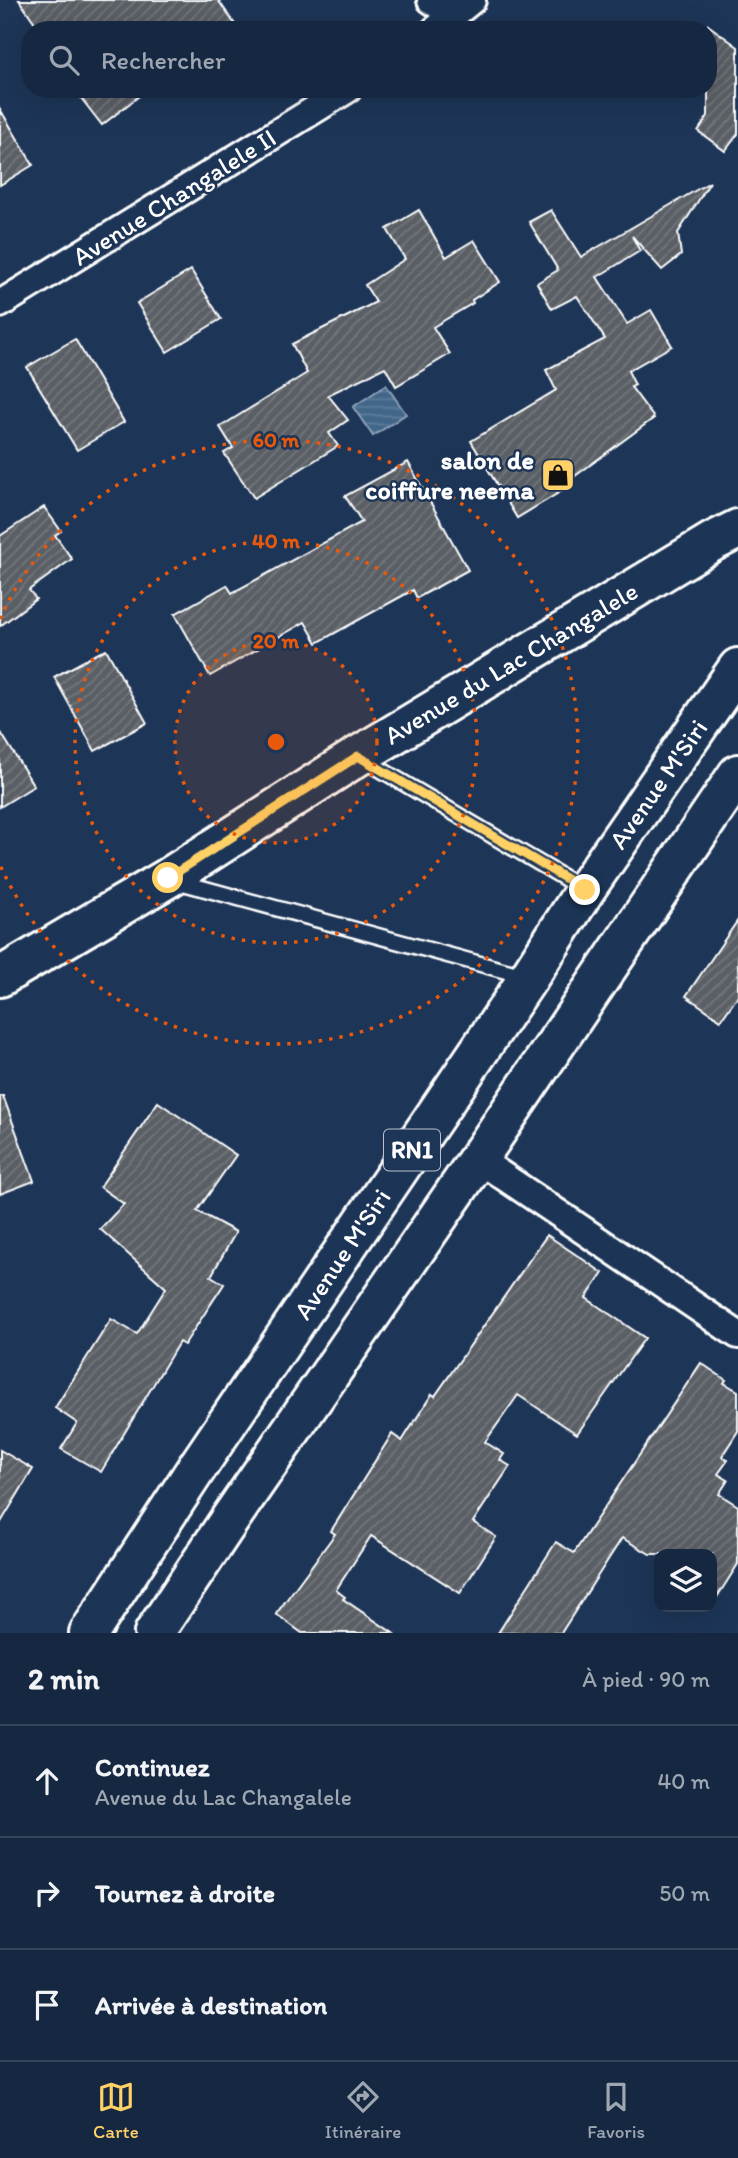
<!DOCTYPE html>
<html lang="fr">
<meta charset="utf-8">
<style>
:root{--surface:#162841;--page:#1f3048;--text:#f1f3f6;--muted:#9ea6b1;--line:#35445a;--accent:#ffd166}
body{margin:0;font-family:Itim,sans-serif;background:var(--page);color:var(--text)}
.controls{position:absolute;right:21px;bottom:21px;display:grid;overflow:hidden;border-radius:14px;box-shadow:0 7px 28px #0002}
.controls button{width:63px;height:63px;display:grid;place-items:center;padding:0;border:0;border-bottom:2px solid var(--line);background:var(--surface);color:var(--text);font:35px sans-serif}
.stop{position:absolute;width:21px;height:21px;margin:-16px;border:5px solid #ffd166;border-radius:50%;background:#fff}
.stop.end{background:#ffd166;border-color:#fff;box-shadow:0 2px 7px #0008}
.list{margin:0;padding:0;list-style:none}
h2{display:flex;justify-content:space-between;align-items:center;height:91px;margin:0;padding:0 28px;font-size:30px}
h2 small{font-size:23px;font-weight:400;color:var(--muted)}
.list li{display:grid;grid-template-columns:46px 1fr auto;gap:21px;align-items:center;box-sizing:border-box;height:112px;padding:0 28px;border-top:2px solid var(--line)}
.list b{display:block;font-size:26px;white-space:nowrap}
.list p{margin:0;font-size:23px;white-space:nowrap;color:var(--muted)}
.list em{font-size:23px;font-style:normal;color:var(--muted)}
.icon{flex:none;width:38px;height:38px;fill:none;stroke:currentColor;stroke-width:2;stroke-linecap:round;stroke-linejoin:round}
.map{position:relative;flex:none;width:738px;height:1633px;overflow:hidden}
.search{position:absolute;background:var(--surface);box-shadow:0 7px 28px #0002;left:21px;right:21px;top:21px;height:77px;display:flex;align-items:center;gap:18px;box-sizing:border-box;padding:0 24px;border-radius:28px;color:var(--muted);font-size:26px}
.sheet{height:427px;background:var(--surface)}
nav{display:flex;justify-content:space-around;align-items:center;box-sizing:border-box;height:98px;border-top:2px solid var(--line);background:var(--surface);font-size:19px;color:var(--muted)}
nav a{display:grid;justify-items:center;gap:4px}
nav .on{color:var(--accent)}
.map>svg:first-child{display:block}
.water{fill:url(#water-rules);stroke:#8ea3b8;stroke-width:2}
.building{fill:url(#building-hatch);stroke:#fff;stroke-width:2}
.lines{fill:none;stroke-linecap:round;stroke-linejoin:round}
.lane-casing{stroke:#fff;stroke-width:19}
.street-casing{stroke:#fff;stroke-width:32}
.secondary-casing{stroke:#fff;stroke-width:44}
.highway-casing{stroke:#fff;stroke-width:44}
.lane{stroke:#1d3557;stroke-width:14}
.street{stroke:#1d3557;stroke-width:26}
.secondary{stroke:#1d3557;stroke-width:38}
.highway{stroke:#1d3557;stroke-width:38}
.route{stroke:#ffd166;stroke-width:9}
.ring{fill:none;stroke:#e8590c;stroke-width:3.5;stroke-dasharray:3.5 7}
.labels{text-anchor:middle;stroke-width:5;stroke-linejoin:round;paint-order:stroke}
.shield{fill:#1d3557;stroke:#bbc2cd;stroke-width:2}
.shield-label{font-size:24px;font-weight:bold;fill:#fff}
.street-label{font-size:26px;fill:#fff;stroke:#1d3557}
.poi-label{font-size:26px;font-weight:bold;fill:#fff;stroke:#1d3557;text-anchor:end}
.centre{fill:#e8590c;stroke:#1d3557;stroke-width:3.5}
.ring-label{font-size:21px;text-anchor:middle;font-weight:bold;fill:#e8590c;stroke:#1d3557;stroke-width:5;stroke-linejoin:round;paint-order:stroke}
</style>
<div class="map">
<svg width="738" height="1633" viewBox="0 0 738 1633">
<defs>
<pattern id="water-rules" width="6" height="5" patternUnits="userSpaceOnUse" patternTransform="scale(1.75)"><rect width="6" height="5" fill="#426689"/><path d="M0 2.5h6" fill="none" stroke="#5e7d9b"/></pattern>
<pattern id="building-hatch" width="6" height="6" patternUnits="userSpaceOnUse" patternTransform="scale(1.75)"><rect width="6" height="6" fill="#5a5f65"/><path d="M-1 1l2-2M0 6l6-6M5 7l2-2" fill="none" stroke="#73777c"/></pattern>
</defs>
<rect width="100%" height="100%" fill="#1d3557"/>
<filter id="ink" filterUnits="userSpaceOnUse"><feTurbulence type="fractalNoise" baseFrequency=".0143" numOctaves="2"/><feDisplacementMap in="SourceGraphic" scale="14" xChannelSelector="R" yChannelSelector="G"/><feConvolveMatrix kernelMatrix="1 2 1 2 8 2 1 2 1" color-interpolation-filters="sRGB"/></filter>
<g filter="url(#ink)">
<polygon class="water" points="386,385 406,414 373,436 353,407"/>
<g class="building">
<polygon points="19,0 218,0 239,30 40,30"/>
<polygon points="708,25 738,47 738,134 725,151 698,131 708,116"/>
<polygon points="74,89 148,89 102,125"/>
<polygon points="0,109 33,165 0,185"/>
<polygon points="710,182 678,233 681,255 662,270 632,236 640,251 597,277 627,324 651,310 672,346 628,371 635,385 631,387 654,418 567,482 570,486 517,518 471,441 556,390 546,370 605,339 577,296 552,309 537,283 558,270 529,222 551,210 581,257"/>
<polygon points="419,210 446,257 474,240 500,282 472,300 473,303 433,327 450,354 396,386 385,367 328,395 348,420 329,433 338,446 254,498 224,453 233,448 220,427 307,373 292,344 376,302 365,285 405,259 387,229"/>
<polygon points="191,270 221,319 167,352 137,303"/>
<polygon points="75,339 124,422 77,450 27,367"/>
<polygon points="408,462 468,570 417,598 413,590 317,643 305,622 210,676 175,614 227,585 232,593 362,522 345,496"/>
<polygon points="44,507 61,531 55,535 72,559 29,590 36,599 0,626 0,536"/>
<polygon points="106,649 147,723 95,751 54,677"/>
<polygon points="0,731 34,786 0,807"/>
<polygon points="738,920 738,996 721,1020 686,996"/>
<polygon points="0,1096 3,1096 34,1181 0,1194"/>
<polygon points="158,1102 236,1155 197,1211 236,1232 211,1276 224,1284 184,1345 179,1342 101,1472 61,1449 77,1423 55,1408 111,1319 137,1334 166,1288 100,1229 124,1204 100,1187"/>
<polygon points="547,1235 603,1273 586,1298 645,1338 577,1434 518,1395 485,1442 504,1454 500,1460 510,1466 473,1522 496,1537 460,1593 371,1536 336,1590 345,1597 343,1599 393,1633 302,1633 276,1614 335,1534 331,1531 392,1434 402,1441 432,1394 435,1396"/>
<polygon points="701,1363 726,1380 724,1383 738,1391 738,1431 722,1456 728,1460 718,1474 728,1480 719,1494 738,1506 738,1564 712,1605 712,1554 650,1554 622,1538 561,1633 498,1633 556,1542 574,1553"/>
<polygon points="0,1450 33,1469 0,1524"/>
</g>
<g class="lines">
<g class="lane-casing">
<g id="lane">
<polyline points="363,759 583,889"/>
<polyline points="176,881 528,977"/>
</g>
</g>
<g class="street-casing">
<g id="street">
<polyline points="431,0 455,16"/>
<polyline points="435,30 472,0"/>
<polyline points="0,304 348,89"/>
<polyline points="478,1159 738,1335"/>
</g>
</g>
<g class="secondary-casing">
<polyline id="secondary" points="0,977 168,878 358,756 712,542 738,529"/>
</g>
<g class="highway-casing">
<g id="highway">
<polyline points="89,1633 196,1469 529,977 585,890 738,668"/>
<polyline points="154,1633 228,1522 478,1159 738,774"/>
</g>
</g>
<use href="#lane" class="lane"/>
<use href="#street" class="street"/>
<use href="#secondary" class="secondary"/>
<use href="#highway" class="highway"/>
</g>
</g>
<g class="lines" filter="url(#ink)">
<polyline class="route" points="168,878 358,756 585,890"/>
</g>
<circle cx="276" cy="742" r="101" fill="#e8590c" fill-opacity=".12"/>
<g class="ring">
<circle cx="276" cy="742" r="101"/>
<circle cx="276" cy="742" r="201"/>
<path d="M0 619A302 302 0 1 1 0 865"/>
</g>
<defs>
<g id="shop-square" transform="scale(1.75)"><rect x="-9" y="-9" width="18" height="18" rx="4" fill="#ffd166" stroke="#1d3557"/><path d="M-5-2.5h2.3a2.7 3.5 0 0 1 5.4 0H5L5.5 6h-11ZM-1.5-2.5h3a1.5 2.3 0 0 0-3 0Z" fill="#111"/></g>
</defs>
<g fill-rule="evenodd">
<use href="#shop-square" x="558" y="475"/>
</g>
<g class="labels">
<rect class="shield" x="384" y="1129.5" width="56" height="41" rx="5"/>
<g class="shield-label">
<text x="412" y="1158">RN1</text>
</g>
<g class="street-label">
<text transform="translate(174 197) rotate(-32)" y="9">Avenue Changalele II</text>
<text transform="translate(511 663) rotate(-31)" y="9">Avenue du Lac Changalele</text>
<text transform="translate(658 784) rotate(-55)" y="9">Avenue M'Siri</text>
<text transform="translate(342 1254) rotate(-56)" y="9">Avenue M'Siri</text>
</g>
<g class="poi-label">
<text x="534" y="469">salon de<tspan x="534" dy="30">coiffure neema</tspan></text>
</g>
</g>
<circle cx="276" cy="742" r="10" class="centre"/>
<g class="ring-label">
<text x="276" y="447">60 m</text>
<text x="276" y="548">40 m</text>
<text x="276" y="648">20 m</text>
</g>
</svg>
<div class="controls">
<button><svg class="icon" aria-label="layers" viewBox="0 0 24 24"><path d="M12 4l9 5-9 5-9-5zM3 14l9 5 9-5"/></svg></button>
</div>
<div class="stop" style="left:168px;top:878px"></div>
<div class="stop end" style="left:585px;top:890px"></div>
<div class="search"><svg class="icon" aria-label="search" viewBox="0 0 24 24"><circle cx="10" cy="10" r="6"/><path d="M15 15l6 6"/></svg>Rechercher</div>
</div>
<section class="sheet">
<h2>2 min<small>À pied · 90 m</small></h2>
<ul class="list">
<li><svg class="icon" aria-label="ahead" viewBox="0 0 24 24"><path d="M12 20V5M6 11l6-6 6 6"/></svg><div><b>Continuez</b><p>Avenue du Lac Changalele</p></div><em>40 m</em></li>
<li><svg class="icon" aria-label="right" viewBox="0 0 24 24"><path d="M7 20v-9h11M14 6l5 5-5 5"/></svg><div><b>Tournez à droite</b></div><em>50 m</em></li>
<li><svg class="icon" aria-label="arrive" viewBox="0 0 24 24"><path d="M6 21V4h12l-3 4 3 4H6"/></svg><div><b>Arrivée à destination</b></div></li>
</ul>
</section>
<nav>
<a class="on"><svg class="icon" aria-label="map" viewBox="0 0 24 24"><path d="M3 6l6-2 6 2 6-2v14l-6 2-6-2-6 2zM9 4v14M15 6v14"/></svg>Carte</a>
<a><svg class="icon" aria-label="directions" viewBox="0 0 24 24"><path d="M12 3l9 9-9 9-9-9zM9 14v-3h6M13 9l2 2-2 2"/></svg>Itinéraire</a>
<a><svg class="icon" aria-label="saved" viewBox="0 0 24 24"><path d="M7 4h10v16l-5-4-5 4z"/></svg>Favoris</a>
</nav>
